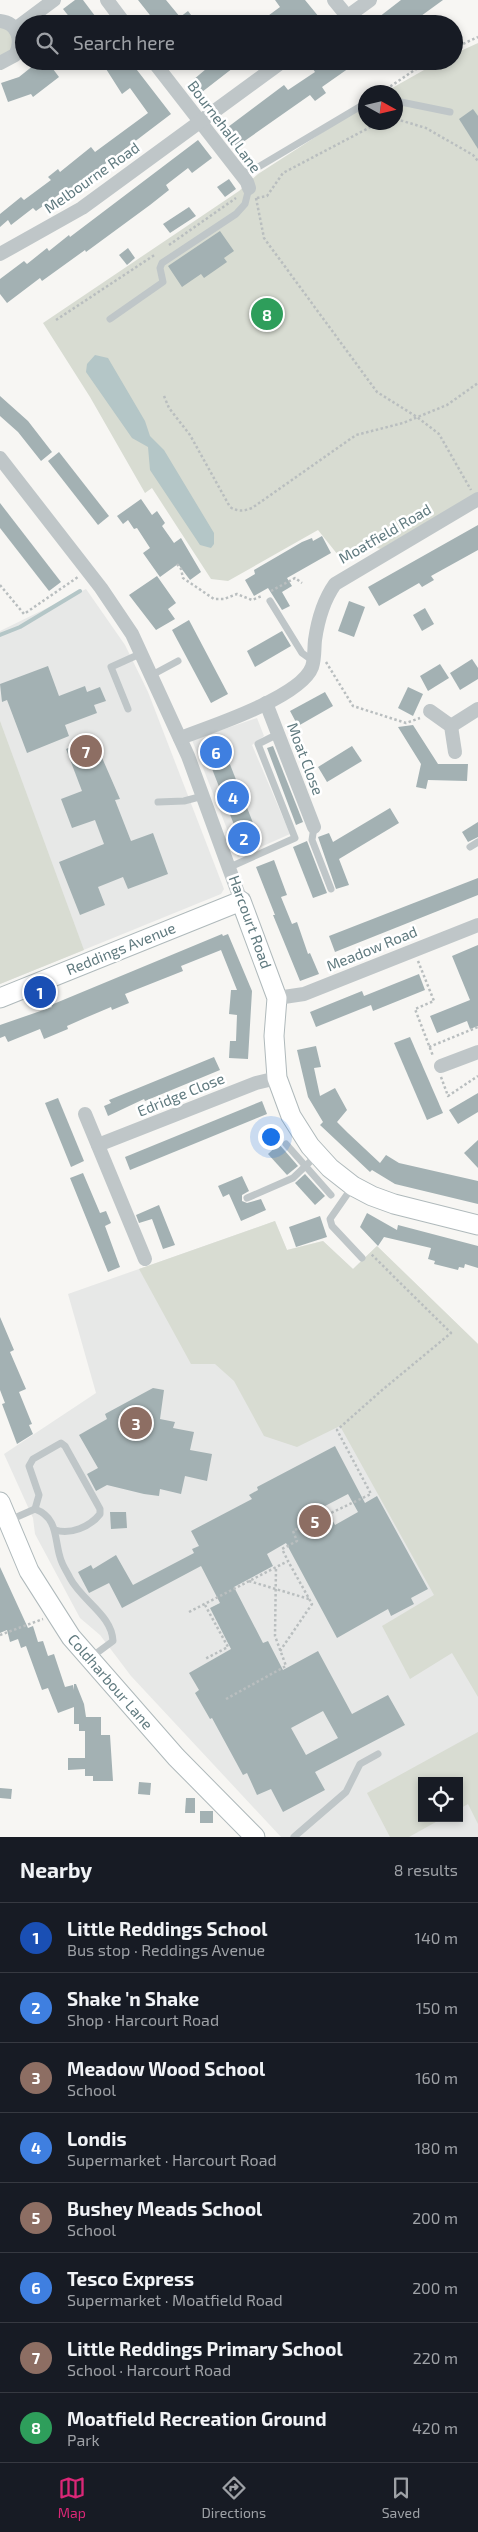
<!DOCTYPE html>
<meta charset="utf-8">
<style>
:root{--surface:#171b24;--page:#242831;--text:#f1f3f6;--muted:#9ea1a6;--line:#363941;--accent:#db2777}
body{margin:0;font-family:"Exo 2",sans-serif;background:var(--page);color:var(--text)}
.controls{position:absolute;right:15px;bottom:15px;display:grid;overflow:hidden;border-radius:0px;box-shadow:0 2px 8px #0003}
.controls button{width:45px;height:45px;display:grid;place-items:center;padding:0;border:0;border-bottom:1px solid var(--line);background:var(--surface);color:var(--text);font:25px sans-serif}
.compass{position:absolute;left:358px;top:85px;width:45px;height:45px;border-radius:50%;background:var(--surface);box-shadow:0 2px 8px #0003;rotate:98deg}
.you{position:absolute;left:270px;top:1136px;width:18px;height:18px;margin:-12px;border:4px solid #fff;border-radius:50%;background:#1a73e8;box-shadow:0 0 0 8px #1a73e833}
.badge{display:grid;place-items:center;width:32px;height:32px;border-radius:50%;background:var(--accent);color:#fff;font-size:16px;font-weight:700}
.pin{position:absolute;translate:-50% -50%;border:2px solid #fff;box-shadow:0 1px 5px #0006}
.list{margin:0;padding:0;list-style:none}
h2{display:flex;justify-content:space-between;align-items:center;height:65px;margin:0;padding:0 20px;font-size:21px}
h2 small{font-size:16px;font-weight:400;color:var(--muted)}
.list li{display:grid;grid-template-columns:32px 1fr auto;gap:15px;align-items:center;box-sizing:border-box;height:70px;padding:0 20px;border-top:1px solid var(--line)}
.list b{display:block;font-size:19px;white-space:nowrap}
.list p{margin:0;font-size:16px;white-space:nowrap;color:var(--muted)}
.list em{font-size:16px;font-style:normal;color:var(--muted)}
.icon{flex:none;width:28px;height:28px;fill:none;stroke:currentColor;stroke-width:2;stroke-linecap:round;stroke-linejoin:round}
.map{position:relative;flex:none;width:478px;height:1837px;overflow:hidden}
.search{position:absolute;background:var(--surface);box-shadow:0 2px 8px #0003;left:15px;right:15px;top:15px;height:55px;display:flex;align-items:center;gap:12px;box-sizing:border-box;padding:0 18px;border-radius:28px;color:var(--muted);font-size:19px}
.sheet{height:625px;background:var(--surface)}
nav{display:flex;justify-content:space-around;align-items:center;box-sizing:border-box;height:70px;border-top:1px solid var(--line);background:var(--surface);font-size:14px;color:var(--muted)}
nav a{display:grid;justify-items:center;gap:2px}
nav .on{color:var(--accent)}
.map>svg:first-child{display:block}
.built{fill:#e7e8e7;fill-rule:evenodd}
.green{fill:#d8dcd2}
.water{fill:#b4c6c7}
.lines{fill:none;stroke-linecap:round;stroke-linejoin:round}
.stream{stroke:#b4c6c7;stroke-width:4}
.building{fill:#a3b1b3;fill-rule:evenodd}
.secondary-casing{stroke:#afb9bb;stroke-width:21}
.path{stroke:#b9bebf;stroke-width:2.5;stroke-dasharray:2.5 2.5;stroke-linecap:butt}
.lane{stroke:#bfc6c8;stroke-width:7}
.street{stroke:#bfc6c8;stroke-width:14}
.secondary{stroke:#fff;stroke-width:19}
.labels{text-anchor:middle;stroke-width:5;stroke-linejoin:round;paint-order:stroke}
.street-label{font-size:15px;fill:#607a7f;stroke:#fff}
</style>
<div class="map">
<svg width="478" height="1837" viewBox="0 0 478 1837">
<rect width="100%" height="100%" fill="#f7f6f3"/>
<g class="built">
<polygon points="86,589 125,645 148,692 224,889 221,894 0,984 0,631"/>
<polygon points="257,718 264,736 252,745 290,834 238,857 192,740"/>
<path d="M275,1221L287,1250L323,1241L353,1269L377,1246L478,1344V1837H281L131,1676L100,1635L80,1618L35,1534L33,1518L4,1454L96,1393L68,1294ZM422,1781H459V1818H422Z"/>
</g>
<g class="green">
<polygon points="0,26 11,31 15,47 0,59"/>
<polygon points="478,43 478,492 381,549 366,545 349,556 346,565 318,530 228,581 211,579 152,488 145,493 90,397 43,323 239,191 258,174 365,105 366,122 396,122 396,92 385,92 440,61 454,61 454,54"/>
<polygon points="0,721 84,950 0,984"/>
<polygon points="275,1221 287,1250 323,1241 353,1269 377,1246 478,1344 478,1697 452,1653 410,1679 382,1626 434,1595 340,1426 297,1447 264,1436 234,1381 215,1364 191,1364 139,1269"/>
<polygon points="478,1732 478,1824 468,1804 459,1809 459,1781 422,1781 422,1818 443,1818 409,1837 390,1837 367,1793"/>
</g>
<polygon class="water" points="95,355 108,358 145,421 150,436 164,450 214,533 214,544 211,548 200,545 150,470 148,447 132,438 86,372 87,364"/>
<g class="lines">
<polyline class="stream" points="0,635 20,627 80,591"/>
</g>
<g class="building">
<polygon points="75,0 83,0 101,24 75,24 63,9"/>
<polygon points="138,0 166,0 180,17 188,11 198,24 171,24 169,20 164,24 157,24"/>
<polygon points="275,0 305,0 319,17 311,24 257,24 280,7"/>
<polygon points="401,0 443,0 410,24 370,24"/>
<polygon points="39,61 47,61 59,77 33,97 31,94 8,102 1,83 19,77"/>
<polygon points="101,61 130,61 171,114 63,196 61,193 36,211 33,208 11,225 8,220 0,227 0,214 21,197 24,200 51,180 48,177 58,169 60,172 91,147 95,152 148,113 130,88 122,94"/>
<polygon points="200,61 242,61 202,92 193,80 206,69"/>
<polygon points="324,61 359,61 322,87 326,93 315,101 310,95 236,147 224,130 284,85 288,90 315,72 313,69"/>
<polygon points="473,109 478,116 478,149 459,119"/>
<polygon points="198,140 212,158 192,173 188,168 166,185 169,190 150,205 86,252 85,250 42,281 40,278 7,303 0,294 0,279 24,261 27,264 47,248 49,251 69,235 70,237"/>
<polygon points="229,179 236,189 225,197 217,187"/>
<polygon points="189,207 196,216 170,233 163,224"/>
<polygon points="220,231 234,251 224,258 227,262 204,278 201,274 182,287 168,266"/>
<polygon points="128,248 135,258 127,265 119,255"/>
<polygon points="0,396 28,421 52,452 41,461 18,432 0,416"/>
<polygon points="59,452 109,516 98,525 48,461"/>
<polygon points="141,499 152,515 157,511 165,523 162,526 174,543 181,538 201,572 190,580 178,564 160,577 143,553 150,548 137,528 134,529 128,520 123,524 117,516"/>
<polygon points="0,503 61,582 49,591 0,528"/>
<polygon points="478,525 478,550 431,576 434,580 422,587 419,583 379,606 368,587"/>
<polygon points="322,536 331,553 287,578 292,586 282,592 290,606 282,610 268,588 254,596 245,580 255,574 254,570 302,542 312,538 313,541"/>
<polygon points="157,576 176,603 168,609 175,619 156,630 129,595"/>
<polygon points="349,601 365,607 354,637 338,631"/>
<polygon points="425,608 434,624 422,631 413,615"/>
<polygon points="189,620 228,694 211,703 172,630"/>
<polygon points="282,631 291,646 255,667 247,651"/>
<polygon points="472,659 478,668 478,679 460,690 450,673"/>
<polygon points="440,664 449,678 428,691 420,676"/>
<polygon points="48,666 59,696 85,686 87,692 100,687 106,701 94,705 97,713 65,725 69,736 27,753 7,700 2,702 0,684"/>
<polygon points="408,687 423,694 413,716 398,708"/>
<polygon points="325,692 333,706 298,726 290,711"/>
<polygon points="413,725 438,764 468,764 467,781 428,780 426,789 416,787 421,764 398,727"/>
<polygon points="93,737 120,799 115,800 131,841 153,833 168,874 128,889 123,877 98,887 105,905 80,915 59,862 104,844 95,820 72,828 61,799 82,791 66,749"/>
<polygon points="220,739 259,838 242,845 203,746"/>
<polygon points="273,746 303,822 296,825 267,748"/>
<polygon points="352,746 362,761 327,782 318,767"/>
<polygon points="390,808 399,823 339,859 349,885 336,889 318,837 329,833 333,842"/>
<polygon points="478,822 478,837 468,842 462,832"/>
<polygon points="307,841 327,893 313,898 293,847"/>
<polygon points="274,860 287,895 281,897 292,924 297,922 308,954 310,953 319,974 300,981 273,915 275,915 256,867"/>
<polygon points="478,878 478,895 335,952 329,936"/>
<polygon points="222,934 223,936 228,934 252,991 248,1059 229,1058 230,1041 236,1041 237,1015 229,1014 231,990 237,990 221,950 181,966 183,971 125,994 129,1003 112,1010 111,1007 85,1018 67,1026 68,1029 44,1039 40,1029 8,1042 5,1036 0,1038 0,1025 52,1007 51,1005"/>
<polygon points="478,945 478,1026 470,1029 467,1021 437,1033 430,1016 470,1000 452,956"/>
<polygon points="419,974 425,990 373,1011 371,1005 316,1027 310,1012 362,991 364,996"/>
<polygon points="410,1037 443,1113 427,1120 394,1043"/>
<polygon points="316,1046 321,1067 314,1068 320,1096 335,1088 347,1110 337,1122 348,1133 380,1163 386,1155 399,1163 478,1181 478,1204 395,1184 372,1170 370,1172 320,1125 323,1122 308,1097 297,1050"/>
<polygon points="214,1057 220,1070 145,1101 144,1099 108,1116 104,1106 111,1103 109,1100"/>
<polygon points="478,1093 478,1112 458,1124 449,1110"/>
<polygon points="58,1098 84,1161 71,1167 45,1103"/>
<polygon points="262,1101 267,1114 130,1170 125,1157"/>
<polygon points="478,1140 478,1168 464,1153"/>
<polygon points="279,1144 298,1166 287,1175 268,1154"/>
<polygon points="83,1173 100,1213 106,1211 111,1223 105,1226 120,1267 108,1272 70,1178"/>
<polygon points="305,1174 325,1196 315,1205 295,1183"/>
<polygon points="242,1176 249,1191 242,1195 242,1201 247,1203 261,1199 266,1210 241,1221 229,1194 223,1197 218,1186"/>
<polygon points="159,1205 175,1245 163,1249 152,1219 139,1223 136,1215"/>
<polygon points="367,1213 397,1230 398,1225 478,1246 478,1268 465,1264 464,1268 459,1267 458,1270 434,1264 435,1261 428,1259 431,1248 384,1237 378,1246 360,1227"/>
<polygon points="320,1216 327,1237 296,1247 289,1227"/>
<polygon points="0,1317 14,1350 10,1352 26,1389 19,1392 32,1424 29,1425 33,1434 17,1444 2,1404 5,1403 0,1390"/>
<polygon points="153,1388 164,1390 160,1419 175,1422 173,1428 194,1432 190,1450 212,1454 207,1481 185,1476 181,1494 160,1489 159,1496 144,1494 107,1485 96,1491 87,1474 98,1468 79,1435 107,1419 105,1414"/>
<path d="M335,1446L365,1503L377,1496L428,1589L411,1598L414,1604L391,1616L388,1609L337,1638L286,1543L267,1554L273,1566L234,1587L263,1643L268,1641L283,1670L318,1651L352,1714L388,1695L405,1725L315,1772L325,1790L283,1812L271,1789L257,1795L247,1773L243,1775L212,1718L210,1719L195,1693L199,1690L189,1673L231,1649L210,1608L220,1603L201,1566L122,1608L109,1583L89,1593L78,1572L91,1565L93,1569L116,1555L133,1585L194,1553L192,1549L199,1546L191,1531L252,1499L249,1495L258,1490L257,1487ZM348,1494L358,1512L335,1525L325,1506ZM323,1711L338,1738L306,1755L291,1728Z"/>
<polygon points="110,1512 126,1512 127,1528 111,1529"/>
<polygon points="0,1567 28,1628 33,1626 38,1642 43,1641 48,1656 54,1654 65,1687 73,1685 74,1690 74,1684 76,1684 84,1704 86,1717 101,1717 101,1735 110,1735 113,1781 93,1781 93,1776 85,1776 85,1769 68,1770 68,1758 85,1758 85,1731 79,1731 79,1724 74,1724 74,1707 58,1713 48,1688 42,1690 26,1646 21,1648 18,1639 10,1642 7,1630 0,1633"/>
<polygon points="139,1782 151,1783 150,1795 138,1794"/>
<polygon points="0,1788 12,1789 11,1799 0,1798"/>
<polygon points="186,1798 195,1798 195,1813 185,1813"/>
<rect x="200" y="1811" width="13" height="12"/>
</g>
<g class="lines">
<g class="secondary-casing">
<g id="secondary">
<polyline points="0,998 241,901 277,998 274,1036 277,1078 291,1116 310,1146 330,1168 353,1186 372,1196 394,1204 478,1225"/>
<polyline points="0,1502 29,1571 71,1637 176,1757 255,1837"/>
</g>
</g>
<g class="path">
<polyline points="454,48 478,37"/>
<polyline points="382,92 428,61"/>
<polyline points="396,119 426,128 473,155 478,161"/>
<polyline points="256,198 264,238 377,392 417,417 439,434 471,490"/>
<polyline points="257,198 267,196 283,173 380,122"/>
<polyline points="169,245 236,198"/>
<polyline points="56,320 156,254"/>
<path d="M164,396L169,408L190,435L230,507C238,512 244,511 252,508L356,435L403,423L447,405L478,383"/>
<polyline points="177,564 181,569 183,578 214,599 224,599 237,594 252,600 262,596"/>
<polyline points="0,585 24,614 78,577"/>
<polyline points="271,591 295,578 302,583"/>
<polyline points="326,662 353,706 406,723 420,718"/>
<polyline points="418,961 434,1001 415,1009 433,1056"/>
<polyline points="429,1047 478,1027"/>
<polyline points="441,1077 448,1096 478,1076"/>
<polyline points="249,1581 309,1599"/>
<polyline points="205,1605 228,1647 205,1659"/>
<polyline points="189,1612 288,1561 282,1549 297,1541 293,1531 371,1494 337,1430 381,1391 451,1333 370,1253"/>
<polyline points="0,1635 43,1619"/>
<polyline points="280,1651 312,1604 288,1561"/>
<polyline points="226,1699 286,1666 275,1636 276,1567"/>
</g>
<g class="lane">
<polyline points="396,101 450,112"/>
<polyline points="240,173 260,166 366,103"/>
<polyline points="110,319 163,282 160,268 162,263 236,214 245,204 249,188"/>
<polyline points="270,601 302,653 313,661"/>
<polyline points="152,675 178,661"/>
<polyline points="128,709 111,667 142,653"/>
<polyline points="158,802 184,801 203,796"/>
<polyline points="314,827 312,840 331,889"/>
<polyline points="470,847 478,842"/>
<polyline points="230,867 295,838 258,744 278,734"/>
<polyline points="286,1144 331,1195"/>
<polyline points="353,1186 330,1219 332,1226 362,1258"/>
<polyline points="247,1198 293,1178 317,1155"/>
<path d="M35,1509L39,1495L29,1466L33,1459L61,1443L65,1446L100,1509V1514C90,1527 70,1535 55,1530"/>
<path d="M10,1520L35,1509C58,1518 54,1537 60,1557C62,1565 67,1572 70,1578C82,1601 112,1615 113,1641L90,1658"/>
<polyline points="294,1837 346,1792 360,1764 378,1754"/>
</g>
<g class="street">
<polyline points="107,0 125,24"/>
<polyline points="334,0 347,16"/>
<path d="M0,21C18,23 23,41 15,55L0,63"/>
<polyline points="337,24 370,0"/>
<polyline points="15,29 54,0"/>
<polyline points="153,61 247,182 249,188"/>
<polyline points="0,254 82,208 283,61"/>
<polyline points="0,458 101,588 132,634 188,756 241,901"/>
<polyline points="266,703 314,827"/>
<polyline points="430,711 451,726 455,752"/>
<polyline points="451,726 478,709"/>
<path d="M180,738C210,727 301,697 312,667C315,658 314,649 315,640C318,619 323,601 335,584L478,499"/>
<polyline points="277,998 304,994 478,925"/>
<polyline points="441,1066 478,1052"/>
<polyline points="85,1114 145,1259"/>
<polyline points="98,1145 256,1083 277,1078"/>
</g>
<use href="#secondary" class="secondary"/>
</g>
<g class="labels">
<g class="street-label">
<text transform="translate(224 127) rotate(53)" y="5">Bournehall Lane</text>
<text transform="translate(92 178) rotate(-35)" y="5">Melbourne Road</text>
<text transform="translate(385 534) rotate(-30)" y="5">Moatfield Road</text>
<text transform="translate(305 759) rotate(69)" y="5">Moat Close</text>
<text transform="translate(250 922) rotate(70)" y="5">Harcourt Road</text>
<text transform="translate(121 949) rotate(-22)" y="5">Reddings Avenue</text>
<text transform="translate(372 949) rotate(-22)" y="5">Meadow Road</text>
<text transform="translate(181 1095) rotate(-22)" y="5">Edridge Close</text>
<text transform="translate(110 1682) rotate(49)" y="5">Coldharbour Lane</text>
</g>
</g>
</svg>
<div class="controls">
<button><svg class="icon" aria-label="locate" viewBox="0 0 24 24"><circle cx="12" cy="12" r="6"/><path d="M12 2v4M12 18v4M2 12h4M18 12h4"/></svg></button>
</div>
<svg class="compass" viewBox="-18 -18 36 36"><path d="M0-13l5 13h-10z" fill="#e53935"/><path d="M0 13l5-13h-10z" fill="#9ea1a6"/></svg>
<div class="you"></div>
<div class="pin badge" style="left:40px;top:992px;background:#1a4fb4">1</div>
<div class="pin badge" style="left:244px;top:838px;background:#3f7fe0">2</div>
<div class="pin badge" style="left:136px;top:1423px;background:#8d6e63">3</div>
<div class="pin badge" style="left:233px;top:797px;background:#3f7fe0">4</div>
<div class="pin badge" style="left:315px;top:1521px;background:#8d6e63">5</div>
<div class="pin badge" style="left:216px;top:752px;background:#3f7fe0">6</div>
<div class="pin badge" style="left:86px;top:751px;background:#8d6e63">7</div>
<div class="pin badge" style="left:267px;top:314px;background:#2e9e5b">8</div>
<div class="search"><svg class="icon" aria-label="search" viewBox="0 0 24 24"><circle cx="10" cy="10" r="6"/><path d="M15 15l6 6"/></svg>Search here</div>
</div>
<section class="sheet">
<h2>Nearby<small>8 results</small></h2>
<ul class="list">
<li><span class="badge" style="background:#1a4fb4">1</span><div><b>Little Reddings School</b><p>Bus stop · Reddings Avenue</p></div><em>140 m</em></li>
<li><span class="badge" style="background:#3f7fe0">2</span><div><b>Shake 'n Shake</b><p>Shop · Harcourt Road</p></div><em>150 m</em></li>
<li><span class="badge" style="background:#8d6e63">3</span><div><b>Meadow Wood School</b><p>School</p></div><em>160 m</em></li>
<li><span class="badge" style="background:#3f7fe0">4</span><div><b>Londis</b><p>Supermarket · Harcourt Road</p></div><em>180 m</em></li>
<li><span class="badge" style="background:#8d6e63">5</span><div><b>Bushey Meads School</b><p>School</p></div><em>200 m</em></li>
<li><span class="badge" style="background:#3f7fe0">6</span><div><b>Tesco Express</b><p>Supermarket · Moatfield Road</p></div><em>200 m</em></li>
<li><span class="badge" style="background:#8d6e63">7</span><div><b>Little Reddings Primary School</b><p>School · Harcourt Road</p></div><em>220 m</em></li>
<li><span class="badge" style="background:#2e9e5b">8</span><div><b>Moatfield Recreation Ground</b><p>Park</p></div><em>420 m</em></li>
</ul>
</section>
<nav>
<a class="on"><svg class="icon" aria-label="map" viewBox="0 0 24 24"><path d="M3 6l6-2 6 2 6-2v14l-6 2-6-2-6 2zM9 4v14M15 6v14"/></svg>Map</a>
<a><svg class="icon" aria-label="directions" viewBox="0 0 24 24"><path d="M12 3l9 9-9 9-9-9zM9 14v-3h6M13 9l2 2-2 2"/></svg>Directions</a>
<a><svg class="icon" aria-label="saved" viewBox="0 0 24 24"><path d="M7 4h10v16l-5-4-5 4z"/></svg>Saved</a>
</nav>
